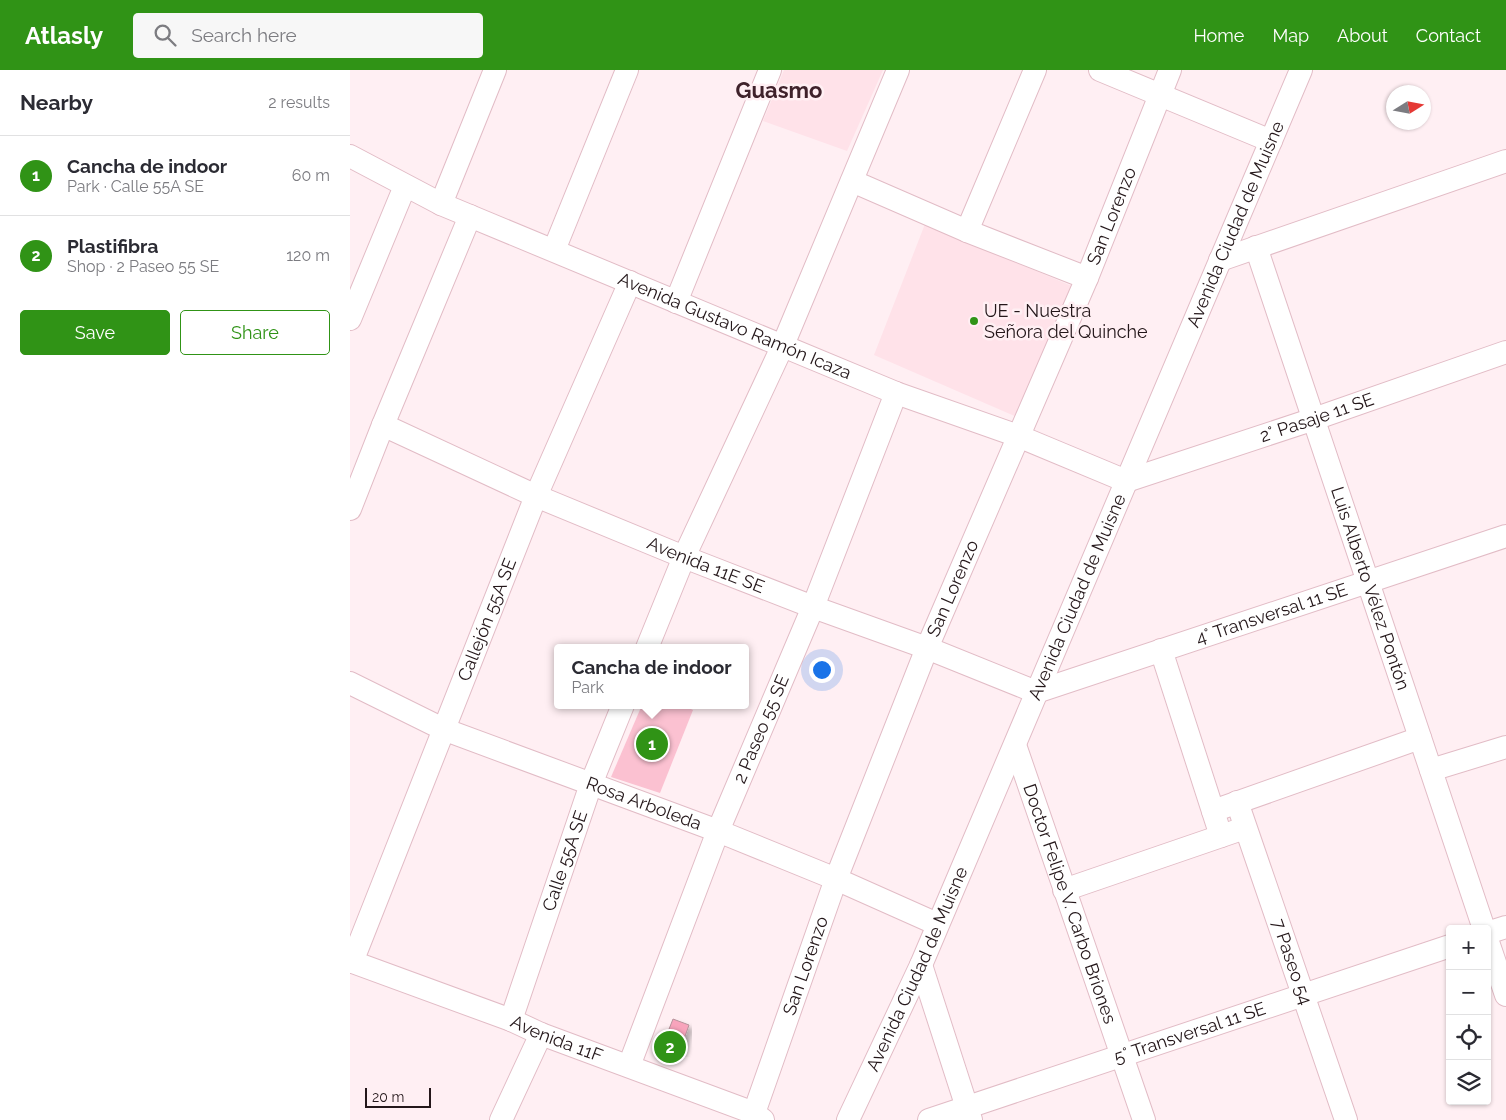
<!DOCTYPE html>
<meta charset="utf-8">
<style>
:root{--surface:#fff;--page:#f7f7f7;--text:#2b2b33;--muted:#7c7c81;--line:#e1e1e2;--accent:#309316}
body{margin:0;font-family:Raleway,sans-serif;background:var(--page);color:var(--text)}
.controls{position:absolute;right:15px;bottom:15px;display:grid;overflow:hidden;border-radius:5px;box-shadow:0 1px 4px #0004}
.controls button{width:45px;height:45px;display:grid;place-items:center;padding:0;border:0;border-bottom:1px solid var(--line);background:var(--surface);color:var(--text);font:25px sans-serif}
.compass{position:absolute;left:1036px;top:15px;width:45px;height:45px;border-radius:50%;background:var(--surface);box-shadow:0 1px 4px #0004;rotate:79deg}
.scale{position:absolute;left:15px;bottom:12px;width:66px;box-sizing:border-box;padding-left:5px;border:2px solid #24171a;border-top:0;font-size:14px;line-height:18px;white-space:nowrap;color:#24171a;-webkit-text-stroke:4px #ffeff3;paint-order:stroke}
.you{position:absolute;left:471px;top:599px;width:18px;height:18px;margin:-12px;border:4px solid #fff;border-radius:50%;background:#1a73e8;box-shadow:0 0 0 8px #1a73e833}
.badge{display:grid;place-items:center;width:32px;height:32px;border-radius:50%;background:var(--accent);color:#fff;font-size:16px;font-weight:700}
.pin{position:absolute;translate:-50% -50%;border:2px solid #fff;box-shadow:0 1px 5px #0006}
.popup{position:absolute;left:204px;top:574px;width:195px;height:65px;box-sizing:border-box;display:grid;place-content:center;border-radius:5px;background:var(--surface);filter:drop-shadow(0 1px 4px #0005);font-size:16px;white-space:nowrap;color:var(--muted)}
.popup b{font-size:19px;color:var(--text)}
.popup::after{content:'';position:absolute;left:50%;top:100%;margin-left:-10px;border:10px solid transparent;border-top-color:var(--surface)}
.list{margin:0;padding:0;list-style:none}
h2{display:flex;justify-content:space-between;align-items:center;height:65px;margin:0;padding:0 20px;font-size:21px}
h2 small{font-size:16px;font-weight:400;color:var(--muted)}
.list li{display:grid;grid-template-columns:32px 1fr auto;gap:15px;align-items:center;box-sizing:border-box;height:80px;padding:0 20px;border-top:1px solid var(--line)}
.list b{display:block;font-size:19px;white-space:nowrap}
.list p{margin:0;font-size:16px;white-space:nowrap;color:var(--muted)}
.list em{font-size:16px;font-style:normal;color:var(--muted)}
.actions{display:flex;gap:10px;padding:15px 20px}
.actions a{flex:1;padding:11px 0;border:1px solid var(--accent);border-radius:5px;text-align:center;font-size:18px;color:var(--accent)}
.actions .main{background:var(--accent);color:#fff}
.icon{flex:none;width:28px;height:28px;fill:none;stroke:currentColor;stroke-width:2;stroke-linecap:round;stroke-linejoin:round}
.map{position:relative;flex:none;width:1156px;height:1050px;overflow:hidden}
header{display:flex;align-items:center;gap:30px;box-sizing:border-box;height:70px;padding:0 25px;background:var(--accent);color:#fff}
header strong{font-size:24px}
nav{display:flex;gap:28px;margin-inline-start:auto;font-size:18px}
.search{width:350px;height:45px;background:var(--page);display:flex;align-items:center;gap:12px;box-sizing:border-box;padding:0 18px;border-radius:5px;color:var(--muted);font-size:19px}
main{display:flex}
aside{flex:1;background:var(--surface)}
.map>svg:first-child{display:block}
.built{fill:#ffe2e9}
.green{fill:#fbc1d1}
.building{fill:#f8a4bc;stroke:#b6929b;filter:url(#shadow)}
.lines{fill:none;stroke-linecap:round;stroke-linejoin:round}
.minor-casing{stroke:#e2bcc6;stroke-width:24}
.minor{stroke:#fff;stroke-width:22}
.poi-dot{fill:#309316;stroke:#ffeff3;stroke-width:2}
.labels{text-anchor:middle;stroke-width:5;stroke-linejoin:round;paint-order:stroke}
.street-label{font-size:18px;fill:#24171a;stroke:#ffeff3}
.poi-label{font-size:18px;fill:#24171a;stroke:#ffeff3;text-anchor:start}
.district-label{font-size:22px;font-weight:bold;fill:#3f222b;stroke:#ffeff3}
</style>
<header>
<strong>Atlasly</strong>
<div class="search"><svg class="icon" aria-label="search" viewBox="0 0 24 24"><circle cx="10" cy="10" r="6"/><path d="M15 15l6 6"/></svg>Search here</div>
<nav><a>Home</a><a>Map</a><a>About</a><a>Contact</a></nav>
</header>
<main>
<aside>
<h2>Nearby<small>2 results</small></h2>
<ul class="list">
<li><span class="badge">1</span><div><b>Cancha de indoor</b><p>Park · Calle 55A SE</p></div><em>60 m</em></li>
<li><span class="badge">2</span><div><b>Plastifibra</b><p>Shop · 2 Paseo 55 SE</p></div><em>120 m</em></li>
</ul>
<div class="actions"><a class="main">Save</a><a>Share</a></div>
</aside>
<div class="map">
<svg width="1156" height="1050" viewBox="0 0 1156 1050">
<defs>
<filter id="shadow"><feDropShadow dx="4.5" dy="4.5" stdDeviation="2.5" flood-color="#0004"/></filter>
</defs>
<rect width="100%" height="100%" fill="#ffeff3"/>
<g class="built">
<polygon points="434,0 533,0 497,81 413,51"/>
<polygon points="575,154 724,217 669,348 524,285"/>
</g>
<polygon class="green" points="292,635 332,635 343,640 310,723 261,707"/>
<polygon class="building" points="323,949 339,955 329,983 312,977"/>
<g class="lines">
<g class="minor-casing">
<g id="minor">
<polyline points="750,0 921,71"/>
<path id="s1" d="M0,86L91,134L546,323L668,366L776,411"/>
<polyline points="502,111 617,161 737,208"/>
<polyline points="91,134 145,0"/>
<polyline points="617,161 685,0"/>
<path id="s2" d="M906,177L1134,859"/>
<polyline points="204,180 277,0"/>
<polyline points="870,190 1156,91"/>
<polyline points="326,232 420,0"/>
<polyline points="0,249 55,116"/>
<path id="s3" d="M33,355L186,426L334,487L463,537L577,578L686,622L1156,466"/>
<path id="s4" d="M776,411L964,349L1156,282"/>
<polyline points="0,439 33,355 120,146"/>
<polyline points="297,578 334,487 433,275 548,0"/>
<polyline points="811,580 871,766"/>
<path id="s5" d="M0,613L93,659L368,761L486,809L587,854"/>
<path id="s6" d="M665,675L794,1050"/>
<polyline points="1081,700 1156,677"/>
<path id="s7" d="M887,732L996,1050"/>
<polyline points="863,741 1070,668"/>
<polyline points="714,820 886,761"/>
<polyline points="1137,863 1156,857"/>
<polyline points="1137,869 1156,925"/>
<path id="s8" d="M0,891L161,950L191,964L404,1043L413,1050"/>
<path id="s9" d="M2,892L186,426L280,212"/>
<polyline points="571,895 621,1050"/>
<path id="s10" d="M161,950L241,714L273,635"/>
<path id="s11" d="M279,996L368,761L463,537L546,323"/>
<path id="s12" d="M404,1043L486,809L577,578L737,208L820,0"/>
<polyline points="151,1050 191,964"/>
<path id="s13" d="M498,1050L571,895L951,0"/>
<path id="s14" d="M579,1050L1100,876"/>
</g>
</g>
<use href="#minor" class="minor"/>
</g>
<circle class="poi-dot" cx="624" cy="251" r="5"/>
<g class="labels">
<g class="street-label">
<text dy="6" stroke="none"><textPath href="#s12" startOffset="966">San Lorenzo</textPath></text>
<text dy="6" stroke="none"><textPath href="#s13" startOffset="976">Avenida Ciudad de Muisne</textPath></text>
<text dy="6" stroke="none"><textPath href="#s1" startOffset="421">Avenida Gustavo Ramón Icaza</textPath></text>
<text dy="6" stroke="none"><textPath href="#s4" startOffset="201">2° Pasaje 11 SE</textPath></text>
<text dy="6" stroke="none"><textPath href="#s3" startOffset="352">Avenida 11E SE</textPath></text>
<text dy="6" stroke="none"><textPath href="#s12" startOffset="561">San Lorenzo</textPath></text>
<text dy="6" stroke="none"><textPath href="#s2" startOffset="360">Luis Alberto Vélez Pontón</textPath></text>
<text dy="6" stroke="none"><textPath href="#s13" startOffset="571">Avenida Ciudad de Muisne</textPath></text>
<text dy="6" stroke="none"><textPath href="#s3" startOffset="954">4° Transversal 11 SE</textPath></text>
<text dy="6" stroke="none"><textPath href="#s9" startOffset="368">Callejón 55A SE</textPath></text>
<text dy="6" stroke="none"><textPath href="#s11" startOffset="362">2 Paseo 55 SE</textPath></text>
<text dy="6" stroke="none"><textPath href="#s5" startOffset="318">Rosa Arboleda</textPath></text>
<text dy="6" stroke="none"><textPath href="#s10" startOffset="168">Calle 55A SE</textPath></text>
<text dy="6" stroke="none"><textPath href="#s6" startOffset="168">Doctor Felipe V. Carbo Briones</textPath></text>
<text dy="6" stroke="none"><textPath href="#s7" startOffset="169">7 Paseo 54</textPath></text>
<text dy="6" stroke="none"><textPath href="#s12" startOffset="156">San Lorenzo</textPath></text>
<text dy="6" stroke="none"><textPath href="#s13" startOffset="166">Avenida Ciudad de Muisne</textPath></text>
<text dy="6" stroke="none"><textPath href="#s14" startOffset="275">5° Transversal 11 SE</textPath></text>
<text dy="6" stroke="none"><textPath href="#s8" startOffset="221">Avenida 11F</textPath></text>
</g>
<g class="poi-label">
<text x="634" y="247">UE - Nuestra<tspan x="634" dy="21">Señora del Quinche</tspan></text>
</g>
<g class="district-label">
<text x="429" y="28">Guasmo</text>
</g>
</g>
</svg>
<div class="controls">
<button>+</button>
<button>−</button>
<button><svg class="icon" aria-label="locate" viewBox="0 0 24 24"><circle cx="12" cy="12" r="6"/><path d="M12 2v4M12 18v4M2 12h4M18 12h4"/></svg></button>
<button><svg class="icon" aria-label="layers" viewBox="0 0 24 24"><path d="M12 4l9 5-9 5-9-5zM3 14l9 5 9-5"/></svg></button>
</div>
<svg class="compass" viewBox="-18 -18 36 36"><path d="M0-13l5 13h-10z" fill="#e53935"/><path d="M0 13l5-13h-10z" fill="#7c7c81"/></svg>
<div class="scale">20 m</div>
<div class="you"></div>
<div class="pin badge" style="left:302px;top:674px">1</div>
<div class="popup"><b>Cancha de indoor</b>Park</div>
<div class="pin badge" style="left:320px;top:977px">2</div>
</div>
</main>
